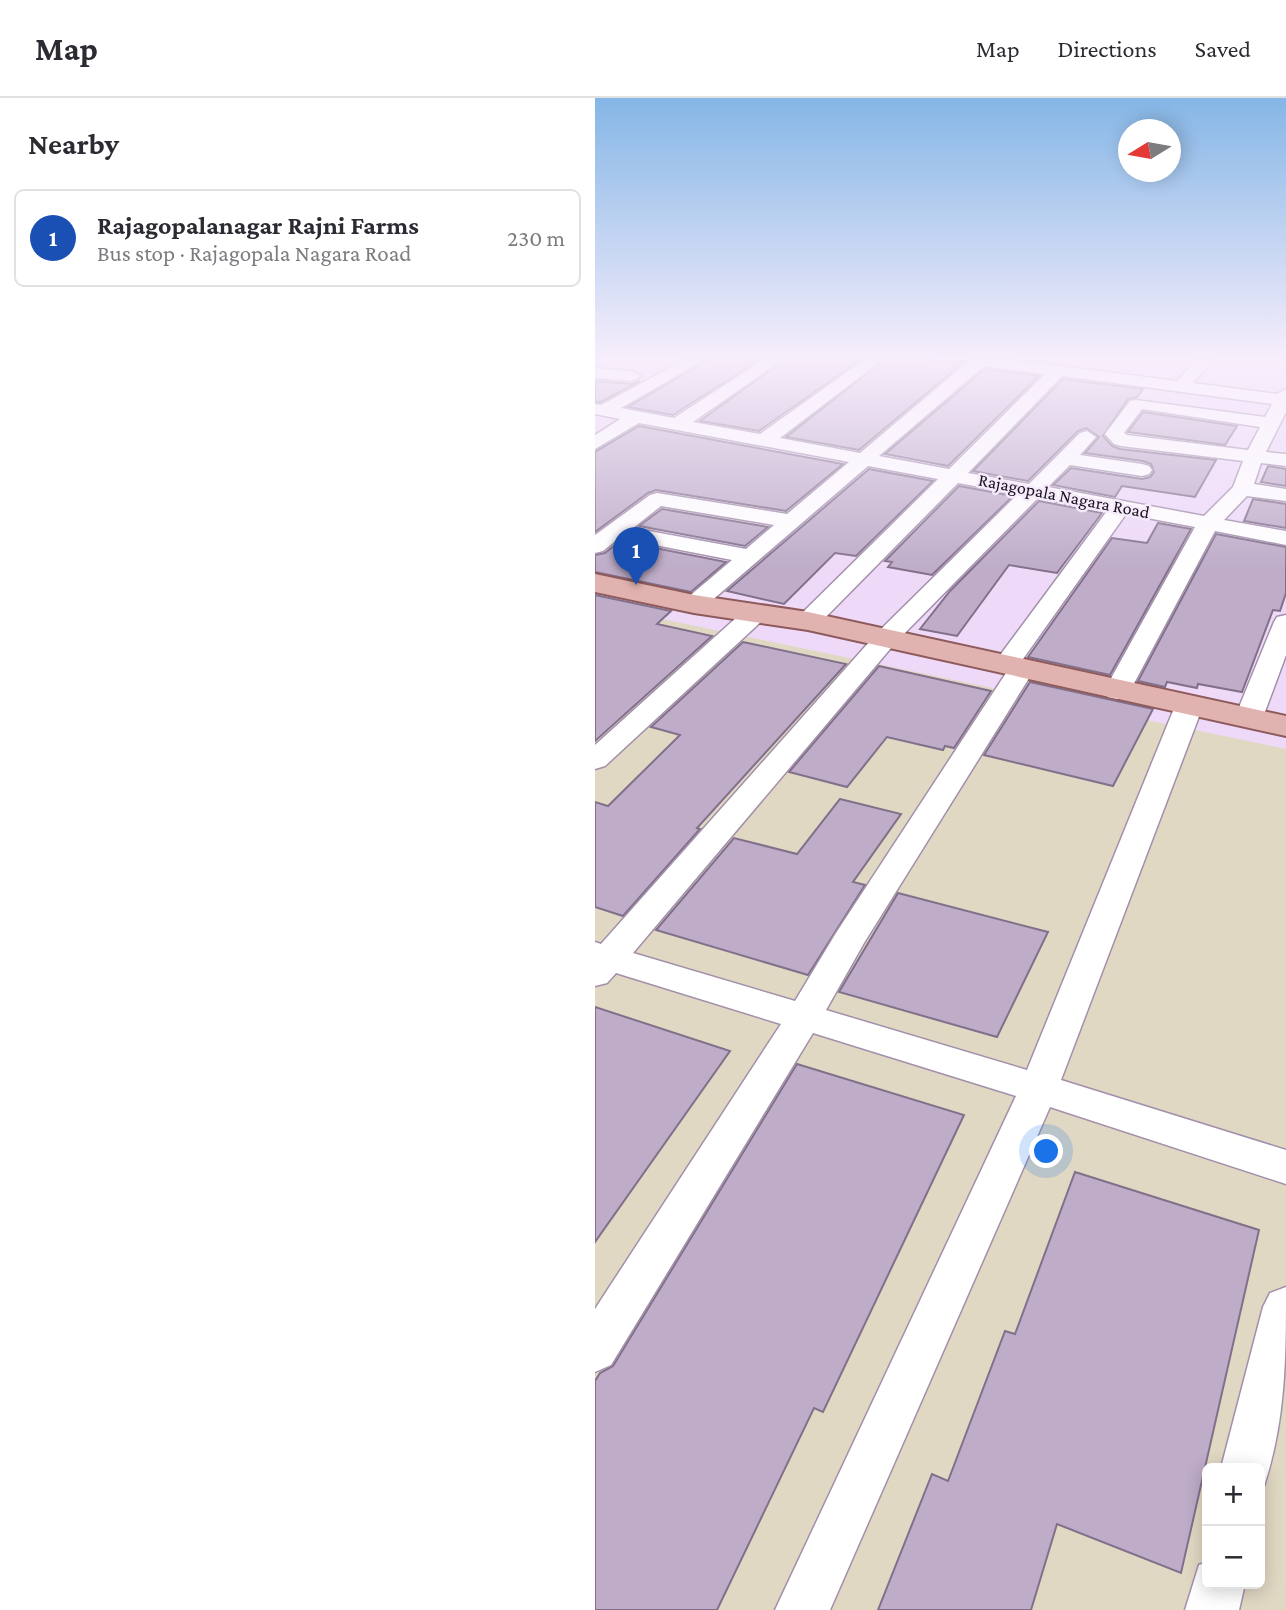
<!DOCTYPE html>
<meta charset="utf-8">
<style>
:root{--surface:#fff;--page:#f7f7f7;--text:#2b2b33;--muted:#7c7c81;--line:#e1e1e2;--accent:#b45309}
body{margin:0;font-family:"Crimson Pro",serif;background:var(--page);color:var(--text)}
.controls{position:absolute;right:21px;bottom:21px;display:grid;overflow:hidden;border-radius:10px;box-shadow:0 4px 18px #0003}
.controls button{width:63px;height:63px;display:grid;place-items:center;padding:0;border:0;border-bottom:2px solid var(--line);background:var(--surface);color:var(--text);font:35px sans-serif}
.compass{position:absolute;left:523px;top:21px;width:63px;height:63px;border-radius:50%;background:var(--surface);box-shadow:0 4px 18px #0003;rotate:259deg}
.you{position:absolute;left:452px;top:1054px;width:24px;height:24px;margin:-18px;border:5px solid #fff;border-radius:50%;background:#1a73e8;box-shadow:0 0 0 10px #1a73e833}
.badge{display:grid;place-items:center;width:46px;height:46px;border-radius:50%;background:var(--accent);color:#fff;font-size:23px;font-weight:700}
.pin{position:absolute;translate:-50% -58px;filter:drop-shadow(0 2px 4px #0008)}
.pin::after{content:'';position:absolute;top:37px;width:24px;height:21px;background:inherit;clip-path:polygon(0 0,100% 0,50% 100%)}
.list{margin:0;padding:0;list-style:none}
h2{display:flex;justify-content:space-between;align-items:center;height:91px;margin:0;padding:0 28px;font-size:30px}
h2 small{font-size:23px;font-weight:400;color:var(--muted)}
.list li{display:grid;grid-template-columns:46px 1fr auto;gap:21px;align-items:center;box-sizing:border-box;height:98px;margin:0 14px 14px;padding:0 14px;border:2px solid var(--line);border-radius:10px}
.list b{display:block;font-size:26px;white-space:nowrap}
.list p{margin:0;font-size:23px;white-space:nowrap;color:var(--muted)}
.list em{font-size:23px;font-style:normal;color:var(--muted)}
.map{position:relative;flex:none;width:691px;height:1512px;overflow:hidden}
header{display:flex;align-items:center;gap:42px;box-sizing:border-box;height:98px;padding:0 35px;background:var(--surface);border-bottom:2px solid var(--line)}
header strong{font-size:33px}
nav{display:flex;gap:38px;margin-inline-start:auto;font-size:24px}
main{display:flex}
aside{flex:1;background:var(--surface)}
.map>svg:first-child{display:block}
.industrial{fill:#e1d8c3;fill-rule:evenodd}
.building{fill:#beacc8;stroke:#82708b;stroke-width:2}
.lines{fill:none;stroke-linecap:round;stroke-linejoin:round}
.minor-casing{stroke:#a290ab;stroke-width:3}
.major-casing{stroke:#8e5a5b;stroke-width:4}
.minor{fill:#fff;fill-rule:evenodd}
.major{fill:#e1b3b0;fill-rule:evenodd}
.labels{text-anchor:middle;stroke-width:5;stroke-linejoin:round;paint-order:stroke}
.far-street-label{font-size:18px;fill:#19131d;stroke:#f6ebfd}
</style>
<header>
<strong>Map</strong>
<nav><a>Map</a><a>Directions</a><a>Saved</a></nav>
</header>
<main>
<aside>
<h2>Nearby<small></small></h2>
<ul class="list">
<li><span class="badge" style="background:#1a4fb4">1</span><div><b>Rajagopalanagar Rajni Farms</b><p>Bus stop · Rajagopala Nagara Road</p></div><em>230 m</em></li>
</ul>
</aside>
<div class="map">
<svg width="691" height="1512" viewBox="0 0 691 1512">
<rect width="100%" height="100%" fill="#eedaf8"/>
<path class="industrial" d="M0,507L691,651V1512H0ZM612,1370H665V1486H612Z"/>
<g class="building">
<polygon points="113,262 164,262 78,317 33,309"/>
<polygon points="189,262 265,262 164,333 105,323"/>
<polygon points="289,262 370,263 264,352 191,339"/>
<polygon points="390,271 444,278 353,368 290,356"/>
<polygon points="468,281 548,291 542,299 533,301 508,338 517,348 525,351 621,362 600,399 527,388 520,399 458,387 476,370 547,381 555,379 559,374 556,366 548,363 490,355 504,339 491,330 483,333 433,383 378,373"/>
<polygon points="0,283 37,286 45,283 6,304 0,304"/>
<polygon points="548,314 642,328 630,347 533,334"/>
<polygon points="44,328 248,366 191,413 61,392 53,395 0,434 0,354"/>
<polygon points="673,368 691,371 691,388 666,384"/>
<polygon points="274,371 338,383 261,458 240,455 189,506 132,493"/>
<polygon points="364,388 418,398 337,477 293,469 297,464 290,463"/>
<polygon points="658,401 691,406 691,430 649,423"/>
<polygon points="444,403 507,415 462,475 414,467 362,538 325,531 355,493"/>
<polygon points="67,411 173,429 150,448 44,428"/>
<polygon points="563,425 596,431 515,577 433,559 517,440 552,445"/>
<polygon points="621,436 691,449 691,495 685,513 678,512 647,594 603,586 602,590 572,584 570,589 543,583"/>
<polygon points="25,443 131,464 96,494 0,474 0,457 10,455"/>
<polygon points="0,497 76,513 62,526 117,538 0,643"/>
<polygon points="148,544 251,566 102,730 105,731 28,818 0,809 0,704 13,708 85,637 56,629"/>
<polygon points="284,568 396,593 359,650 350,648 348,652 292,639 252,689 194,674"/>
<polygon points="435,584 558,611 518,688 389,657"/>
<polygon points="245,701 306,716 258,784 270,787 213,877 61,832 139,740 202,756"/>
<polygon points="303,795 453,834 402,939 244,894"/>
<polygon points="0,909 135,953 0,1144"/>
<polygon points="202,966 369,1017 228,1314 219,1310 122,1512 0,1512 0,1283 5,1275 18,1268"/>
<polygon points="480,1074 664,1132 586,1475 462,1426 436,1512 283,1512 337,1376 353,1383 410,1233 420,1236"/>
</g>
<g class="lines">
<g class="minor-casing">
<g id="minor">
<path d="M89,262H109L26,310L79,320L168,262H187L98,324L165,336L269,262H287L185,340L265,355L375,262H417L582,283L601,262H618L598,285L682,296L691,291V314L671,354L691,356V368L666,365L659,386L691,391V403L652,398L629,422L691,433V447L620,433L535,593L531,599L522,601L513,599L509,593L600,429L531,416L428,561L437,564L441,569L269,845L231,912L432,972L580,608L584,602L594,600L604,602L608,608L466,982L691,1052V1086L455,1009L235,1512H180L421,998L218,935L16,1267L0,1274V1211L186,926L21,875L12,885L0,888V844L6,846L283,534L423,396L363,385L222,528L213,530L204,528L201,523L204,518L343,381L273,368L107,511L99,513L91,511L87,506L91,501L137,462L24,440L8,453L0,455V437L55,397L62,395L192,416L254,364L44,325L0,351V337L25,321L0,316V306L6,307ZM389,268L450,276L354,371L284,358ZM467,278L677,306L670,319L541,302L535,303L510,336L519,346L526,348L648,363L638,389L609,418L453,389L475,367L547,378L554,376L557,372L554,368L547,366L485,357L501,339L492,333L485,335L434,386L373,375ZM547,311L665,329L653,352L532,337L529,335ZM443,400L512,413L400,564L404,569L413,572L241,835L200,903L38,855L301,544ZM66,408L179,427L151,451L38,430Z"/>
<polygon points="0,270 37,273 46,278 37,283 0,280"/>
<polygon points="161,508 170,510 173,515 170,520 10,668 0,671 0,647 152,510"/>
<polygon points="691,517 691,557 668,619 664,625 654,627 644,625 640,619 679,524 682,519"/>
<path d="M691,1189C691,1258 691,1322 669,1388L665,1389V1370H626L668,1209L675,1195Z"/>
<polygon points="612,1464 612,1486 650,1486 644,1512 590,1512 604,1467"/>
</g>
</g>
<g class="major-casing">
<polygon id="major" points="0,476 99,497 213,514 691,618 691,638 213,532 99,515 0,494"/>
</g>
<use href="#minor" class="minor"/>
<use href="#major" class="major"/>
</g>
<linearGradient id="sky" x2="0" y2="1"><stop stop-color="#85b6e6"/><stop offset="0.55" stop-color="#f7eefc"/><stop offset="1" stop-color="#f7eefc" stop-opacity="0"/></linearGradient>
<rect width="691" height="473" fill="url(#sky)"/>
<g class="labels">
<g class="far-street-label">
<text transform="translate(469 398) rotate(11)" y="6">Rajagopala Nagara Road</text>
</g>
</g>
</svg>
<div class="controls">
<button>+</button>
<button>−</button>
</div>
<svg class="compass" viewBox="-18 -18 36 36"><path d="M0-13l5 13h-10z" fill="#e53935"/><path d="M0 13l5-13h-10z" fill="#7c7c81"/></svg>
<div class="you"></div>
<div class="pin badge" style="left:41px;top:487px;background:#1a4fb4">1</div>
</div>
</main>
